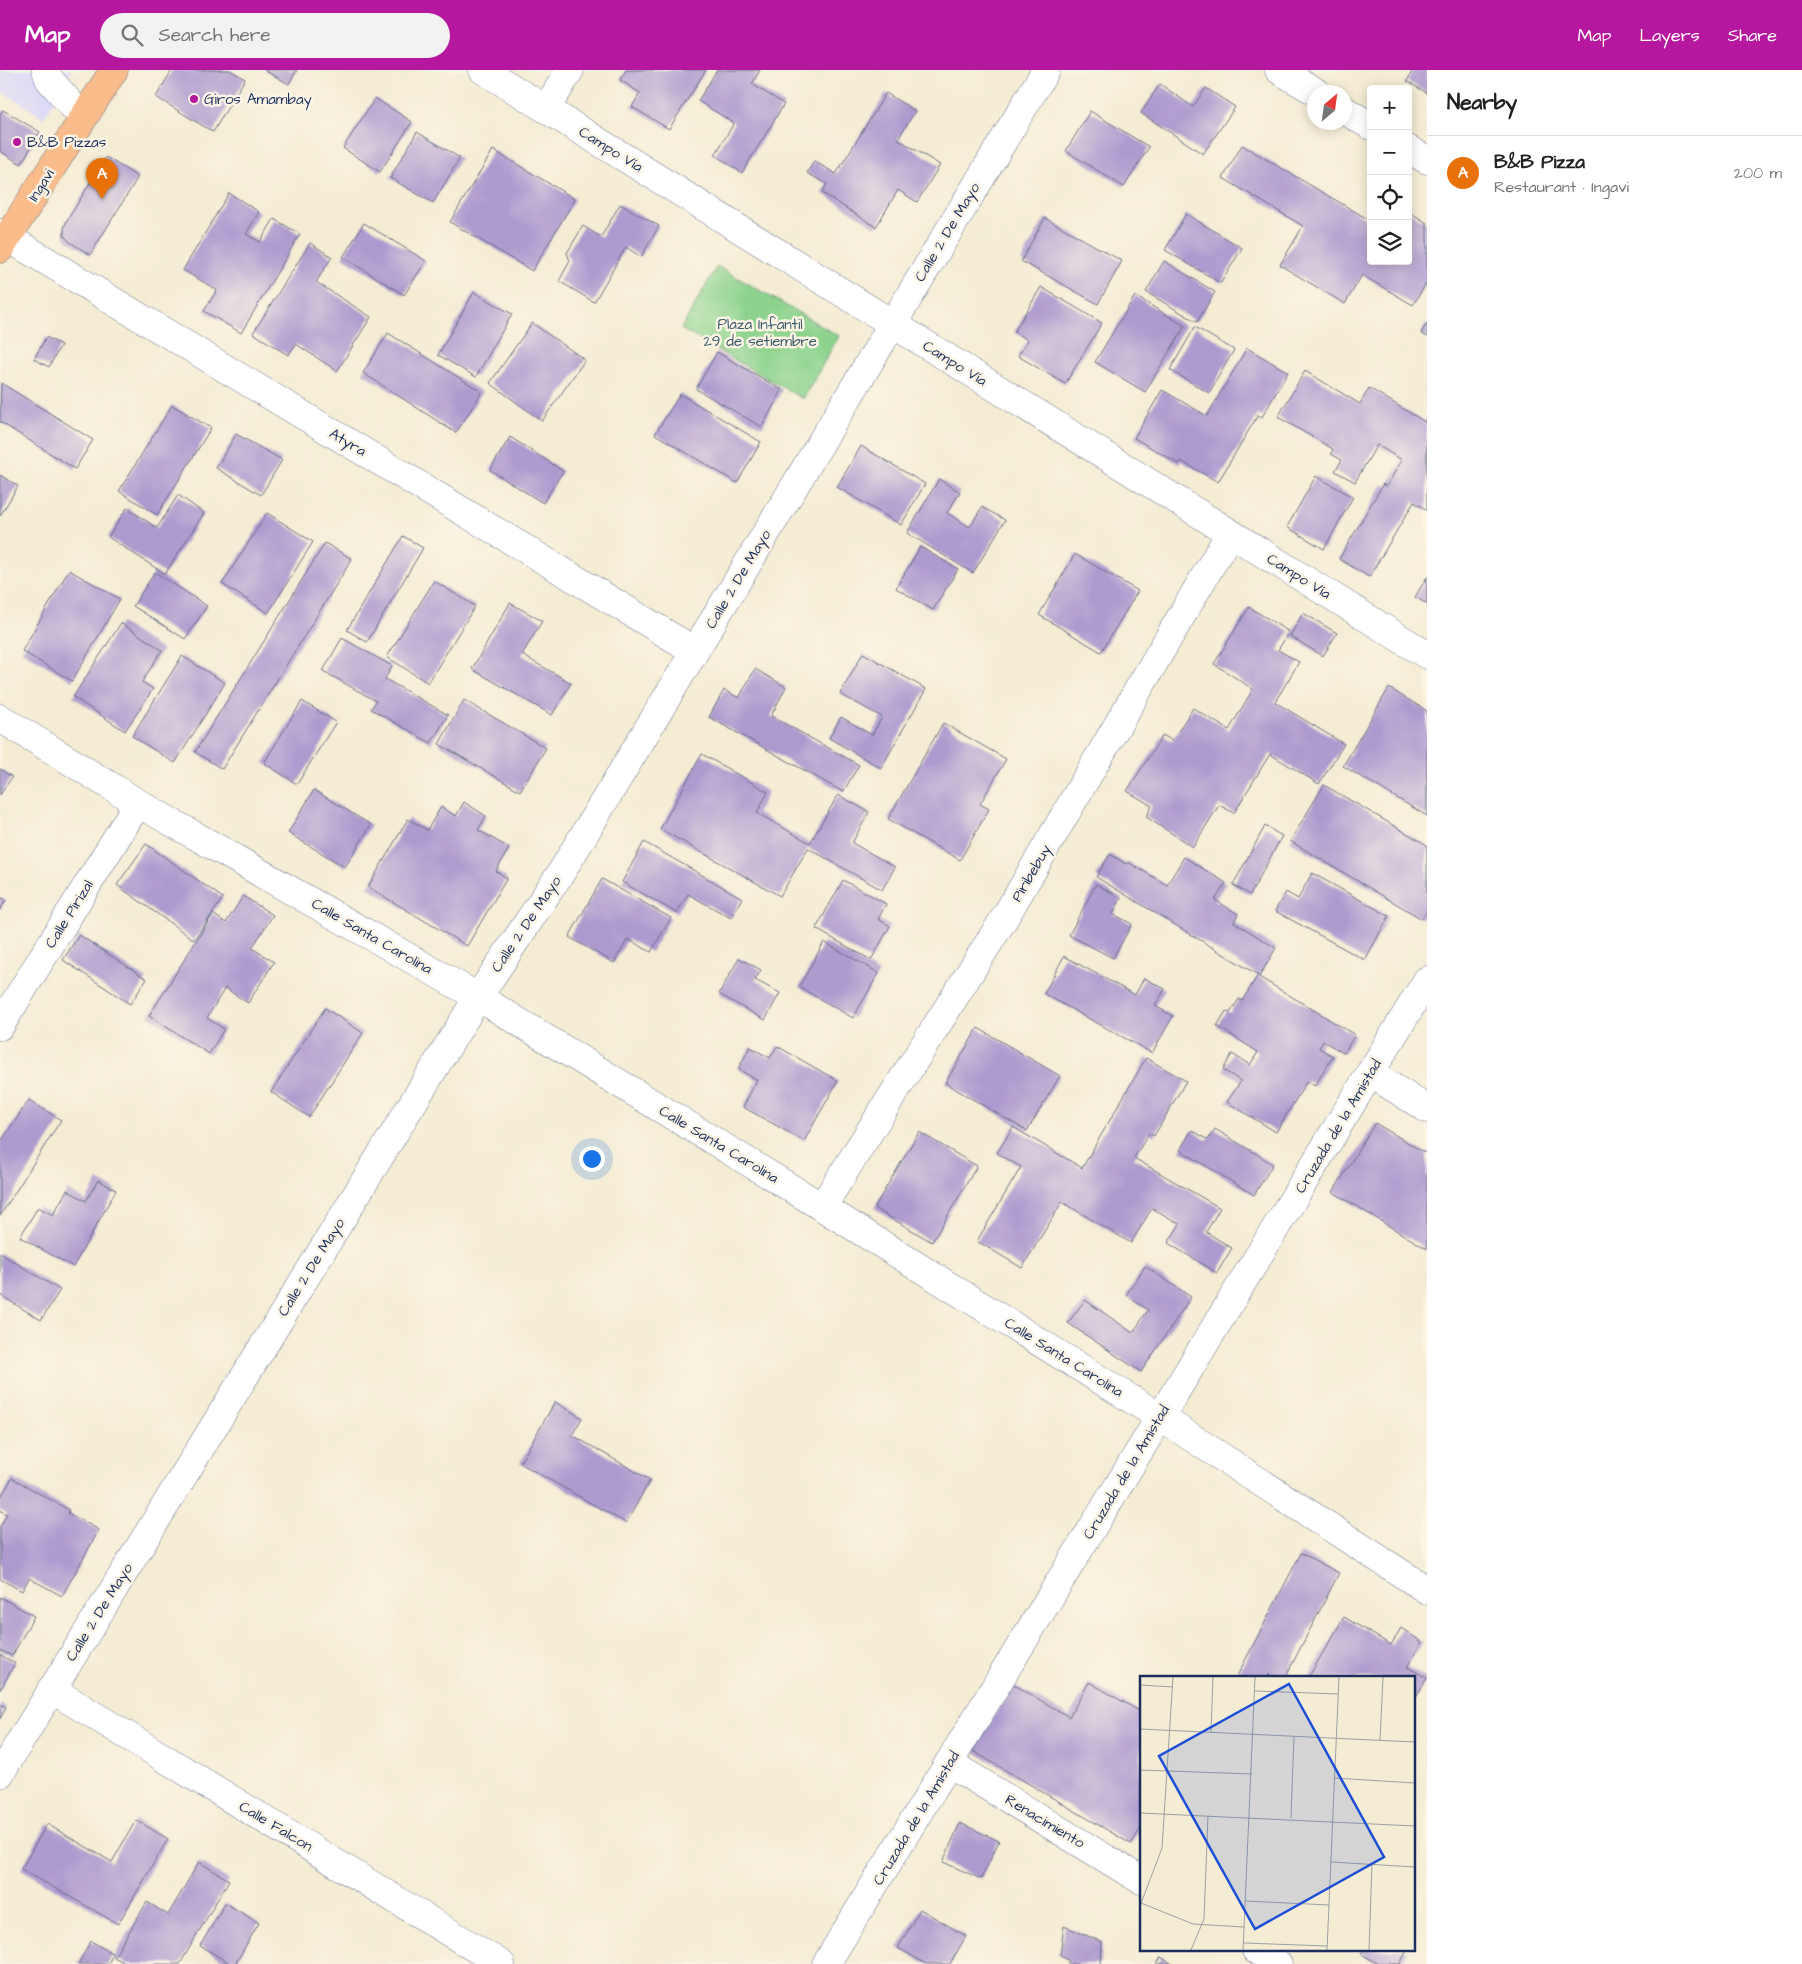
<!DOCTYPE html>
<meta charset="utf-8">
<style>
:root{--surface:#fff;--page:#f2f2f2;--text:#202124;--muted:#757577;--line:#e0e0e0;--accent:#b5179e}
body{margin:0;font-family:"Architects Daughter",sans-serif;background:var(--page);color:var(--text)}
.controls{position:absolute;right:15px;top:15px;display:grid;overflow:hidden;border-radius:5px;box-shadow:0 2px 12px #0003}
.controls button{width:45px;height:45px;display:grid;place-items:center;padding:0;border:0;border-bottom:1px solid var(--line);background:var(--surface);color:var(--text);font:25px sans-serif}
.compass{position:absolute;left:1307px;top:15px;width:45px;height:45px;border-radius:50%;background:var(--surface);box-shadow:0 2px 12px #0003;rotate:29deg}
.you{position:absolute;left:591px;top:1088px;width:18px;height:18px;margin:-12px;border:4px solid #fff;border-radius:50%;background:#1a73e8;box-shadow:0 0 0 8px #1a73e833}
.badge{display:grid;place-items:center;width:32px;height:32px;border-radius:50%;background:var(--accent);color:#fff;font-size:16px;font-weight:700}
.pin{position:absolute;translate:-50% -41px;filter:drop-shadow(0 1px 2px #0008)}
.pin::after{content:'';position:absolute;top:26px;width:18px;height:15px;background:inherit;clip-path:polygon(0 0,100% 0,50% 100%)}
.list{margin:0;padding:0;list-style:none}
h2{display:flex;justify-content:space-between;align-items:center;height:65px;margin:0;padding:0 20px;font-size:21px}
h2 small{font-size:16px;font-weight:400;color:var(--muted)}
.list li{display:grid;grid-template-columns:32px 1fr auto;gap:15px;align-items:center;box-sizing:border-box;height:75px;padding:0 20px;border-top:1px solid var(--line)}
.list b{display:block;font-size:19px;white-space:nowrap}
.list p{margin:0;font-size:16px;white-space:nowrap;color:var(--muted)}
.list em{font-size:16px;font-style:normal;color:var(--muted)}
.icon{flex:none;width:28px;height:28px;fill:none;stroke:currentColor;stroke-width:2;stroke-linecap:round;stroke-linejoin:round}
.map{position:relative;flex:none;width:1427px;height:1894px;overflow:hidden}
header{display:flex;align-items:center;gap:30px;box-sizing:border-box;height:70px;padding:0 25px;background:var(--accent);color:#fff}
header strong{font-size:24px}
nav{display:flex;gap:28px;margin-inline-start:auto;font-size:18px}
.search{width:350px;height:45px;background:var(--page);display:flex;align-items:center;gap:12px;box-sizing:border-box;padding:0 18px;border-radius:28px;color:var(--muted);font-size:19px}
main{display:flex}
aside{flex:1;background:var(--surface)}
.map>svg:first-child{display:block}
.built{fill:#d9d7f8}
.green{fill:#8dd38e;stroke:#548176}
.building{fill:#ad9acf}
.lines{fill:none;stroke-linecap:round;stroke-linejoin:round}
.minor-casing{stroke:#677187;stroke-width:29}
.major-casing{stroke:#677187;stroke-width:29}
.minor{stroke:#fff;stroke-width:28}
.major{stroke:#f9bc8a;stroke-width:28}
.poi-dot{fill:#b5179e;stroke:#fcf5e5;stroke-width:2}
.labels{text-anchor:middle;stroke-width:5;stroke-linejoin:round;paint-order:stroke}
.poi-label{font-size:15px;fill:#1b2f5e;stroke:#fcf5e5;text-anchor:start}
.street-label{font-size:15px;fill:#1b2f5e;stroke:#fcf5e5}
.park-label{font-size:15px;fill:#38586a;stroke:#fcf5e5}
.inset-road{fill:none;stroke:#9da0a4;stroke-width:1}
.view{fill:#1d4ed8;fill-opacity:0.15;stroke:#1d4ed8;stroke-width:2.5}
.inset-edge{fill:none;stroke:#1b2f5e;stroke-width:2.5}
</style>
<header>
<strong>Map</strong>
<div class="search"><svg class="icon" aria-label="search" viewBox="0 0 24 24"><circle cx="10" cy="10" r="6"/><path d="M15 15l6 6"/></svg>Search here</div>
<nav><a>Map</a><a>Layers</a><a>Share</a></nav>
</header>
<main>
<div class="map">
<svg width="1427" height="1894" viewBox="0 0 1427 1894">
<rect width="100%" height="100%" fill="#fcf5e5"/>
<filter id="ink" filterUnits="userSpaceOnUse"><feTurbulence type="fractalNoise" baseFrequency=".02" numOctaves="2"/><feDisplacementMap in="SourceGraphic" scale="10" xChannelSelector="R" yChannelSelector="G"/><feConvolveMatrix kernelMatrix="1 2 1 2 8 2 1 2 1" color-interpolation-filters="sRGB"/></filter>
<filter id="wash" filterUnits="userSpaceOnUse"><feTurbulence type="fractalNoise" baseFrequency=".0096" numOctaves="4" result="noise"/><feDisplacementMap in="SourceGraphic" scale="20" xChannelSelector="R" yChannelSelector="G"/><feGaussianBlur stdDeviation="1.12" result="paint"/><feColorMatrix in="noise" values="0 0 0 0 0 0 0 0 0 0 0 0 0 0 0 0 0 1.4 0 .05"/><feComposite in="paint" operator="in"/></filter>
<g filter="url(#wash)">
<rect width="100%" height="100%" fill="#f4ecd3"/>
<polygon class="built" points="0,0 72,0 44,48 0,20"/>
<polygon class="green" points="717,196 839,266 803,329 681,259"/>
<g id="blocks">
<g class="building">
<polygon points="172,0 230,0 245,9 213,62 156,27"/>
<polygon points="264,0 297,0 289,14"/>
<polygon points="626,0 706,0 669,59 632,37 640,23 620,10"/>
<polygon points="717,0 760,0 752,14 784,34 742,103 715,85 734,53 698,31"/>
<polygon points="1413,0 1427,0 1427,23 1407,11"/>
<polygon points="1160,14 1193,37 1206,18 1235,37 1203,84 1141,43"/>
<polygon points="886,23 915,41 898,69 940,95 917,132 898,120 876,157 822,123 827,114 807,103 814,91 836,104"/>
<polygon points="375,28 412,52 380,102 343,78"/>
<polygon points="3,40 40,62 21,94 0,81 0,45"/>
<polygon points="1090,41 1149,77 1124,117 1066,81"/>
<polygon points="417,62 460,88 433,133 390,108"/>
<polygon points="1242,75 1371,151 1371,191 1408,191 1408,141 1427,153 1427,212 1413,235 1362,205 1345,234 1280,195 1303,156 1223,108"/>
<polygon points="493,80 575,129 532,201 450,152"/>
<polygon points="106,87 138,107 90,185 70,172 64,166 64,158 66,152"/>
<polygon points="229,123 259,142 246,164 260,172 274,149 300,164 241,263 204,241 217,220 183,200"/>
<polygon points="620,134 659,156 641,187 626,177 594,232 559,211 570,191 567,183 583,156 601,167"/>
<polygon points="1186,144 1242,178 1221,213 1165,180"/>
<polygon points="1045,148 1122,191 1098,234 1021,191"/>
<polygon points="364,153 426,191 404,225 343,187"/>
<polygon points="310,173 332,187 316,212 371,247 337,301 296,274 288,285 253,263"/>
<polygon points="1164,191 1215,222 1197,252 1146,222"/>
<polygon points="1041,217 1102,253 1065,314 1018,286 1028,270 1014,262"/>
<polygon points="474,222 512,244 476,307 438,285"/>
<polygon points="1135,226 1185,256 1145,322 1095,292"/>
<polygon points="532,253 585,290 542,351 490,313"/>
<polygon points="1427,253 1427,267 1421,263"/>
<polygon points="1195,257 1234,280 1209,323 1170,300"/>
<polygon points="388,263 482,322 456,363 363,303"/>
<polygon points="46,267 61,275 49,297 34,289"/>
<polygon points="1247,278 1288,302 1262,347 1258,345 1218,412 1181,391 1179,394 1134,368 1162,320 1207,346"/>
<polygon points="717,282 782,320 762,357 696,319"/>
<polygon points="1305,301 1360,334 1369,318 1425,352 1427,347 1427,440 1414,432 1369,507 1339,489 1383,414 1386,417 1402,390 1377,375 1355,412 1335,401 1342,390 1331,384 1333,379 1278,347"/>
<polygon points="1,313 93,370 75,399 0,352"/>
<polygon points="680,324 761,372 737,413 655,364"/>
<polygon points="172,335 211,358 157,445 119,421"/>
<polygon points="236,364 282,390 261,425 216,398"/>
<polygon points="510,367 563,401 543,433 490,400"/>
<polygon points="861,376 925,414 901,455 837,417"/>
<polygon points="0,405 18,416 0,446"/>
<polygon points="1316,406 1353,427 1324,479 1287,457"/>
<polygon points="939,409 960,422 947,443 970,457 982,437 1005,450 973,503 907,463"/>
<polygon points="178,425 204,443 165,504 108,467 127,438 157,458"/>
<polygon points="267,443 313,472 268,543 222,514"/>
<polygon points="403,466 423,478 367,572 347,560"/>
<polygon points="325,473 352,489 222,699 195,682"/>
<polygon points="920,477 958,499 933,540 896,518"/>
<polygon points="1075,484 1138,521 1101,582 1039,545"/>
<polygon points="69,500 120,529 72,611 22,581"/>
<polygon points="155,502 207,536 185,569 133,536"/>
<polygon points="1427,507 1427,534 1415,527"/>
<polygon points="434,511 475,536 428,613 387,587"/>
<polygon points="510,533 542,551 522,585 571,613 552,645 472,599"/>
<polygon points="1249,537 1289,562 1278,580 1299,592 1275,632 1344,674 1319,714 1270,684 1234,743 1219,735 1193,777 1146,747 1152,736 1127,721 1163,665 1172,671 1193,638 1229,660 1253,619 1214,594"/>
<polygon points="1303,543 1337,563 1323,586 1290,566"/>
<polygon points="121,553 162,580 142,612 153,619 125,661 73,627"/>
<polygon points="342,568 392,596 385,609 448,645 431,673 371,639 376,631 323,601"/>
<polygon points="863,583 926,619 881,698 829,668 841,647 872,665 882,647 840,624"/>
<polygon points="182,586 225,613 175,693 132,666"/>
<polygon points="755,599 786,617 771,646 859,695 843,722 709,647 724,620 739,628"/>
<polygon points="1389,618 1427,641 1427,746 1343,696"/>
<polygon points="464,630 546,678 520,721 439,674"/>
<polygon points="302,631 336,652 297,714 264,693"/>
<polygon points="943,653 1006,689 980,734 989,739 960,790 888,749"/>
<polygon points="702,684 768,722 757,743 810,773 838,725 869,742 852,773 895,797 882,820 808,778 780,826 660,759"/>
<polygon points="0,699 12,707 0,725"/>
<polygon points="1324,715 1427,775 1427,841 1422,849 1290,771"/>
<polygon points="314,720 371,755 345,797 288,763"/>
<polygon points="464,732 486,746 478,760 509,778 496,801 507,808 467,876 368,817 408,749 427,760 441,737 456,746"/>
<polygon points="1265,756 1282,766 1250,825 1233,815"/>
<polygon points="644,772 742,828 731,848 688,824 677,843 622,812"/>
<polygon points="146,774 223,828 194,870 117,815"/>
<polygon points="1110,784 1126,794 1128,792 1167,815 1184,787 1226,813 1215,830 1238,844 1234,852 1276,878 1259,907 1355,965 1344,983 1323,971 1319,978 1333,986 1315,1016 1307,1011 1276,1062 1227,1032 1241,1011 1223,1000 1232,984 1250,995 1258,982 1217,956 1226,941 1230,943 1239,929 1242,931 1258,905 1096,807"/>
<polygon points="1312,803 1389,846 1365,890 1275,841 1286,822 1298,829"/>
<polygon points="602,809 671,848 651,882 628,869 614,893 569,867"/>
<polygon points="843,810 886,834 878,849 890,856 871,890 816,859"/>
<polygon points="1096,814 1121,828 1113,844 1132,854 1113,888 1069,865"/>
<polygon points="243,826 273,845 252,878 274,892 248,933 225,918 207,948 224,959 209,984 149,946 213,844 226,853"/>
<polygon points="0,827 6,830 0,840"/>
<polygon points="79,865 147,909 130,934 63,890"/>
<polygon points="824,872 879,903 853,948 799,917"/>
<polygon points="1064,886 1135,925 1144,908 1165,919 1155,936 1173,946 1152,983 1044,924"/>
<polygon points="739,888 761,900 755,910 780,923 765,950 719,924"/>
<polygon points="325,938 363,963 309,1047 271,1022"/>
<polygon points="978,958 1060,1006 1027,1061 945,1013"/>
<polygon points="777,976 838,1011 804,1071 743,1037 757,1010 738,999 750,977 770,988"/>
<polygon points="1146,988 1186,1011 1154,1066 1149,1063 1134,1088 1220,1138 1206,1162 1232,1178 1217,1203 1168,1173 1180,1154 1152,1138 1131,1173 1062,1132 1022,1198 977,1171 1021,1097 997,1083 1013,1057 1082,1098"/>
<polygon points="29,1030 61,1050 0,1146 0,1073"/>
<polygon points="1375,1053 1427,1084 1427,1179 1333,1122"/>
<polygon points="1215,1059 1273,1094 1254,1125 1180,1080 1192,1060 1208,1070"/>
<polygon points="919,1062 977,1096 932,1172 874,1138"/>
<polygon points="98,1110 116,1120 73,1197 20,1167 38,1137 53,1145 67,1120 86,1131"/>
<polygon points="0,1183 60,1220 41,1250 0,1225"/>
<polygon points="1145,1196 1191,1227 1141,1302 1068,1253 1085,1230 1133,1263 1148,1240 1126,1225"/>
<polygon points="555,1332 582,1348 572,1365 650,1410 626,1453 520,1393"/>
<polygon points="12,1408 69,1440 68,1443 99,1460 62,1526 29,1508 22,1521 0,1509 0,1457 7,1444 0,1440 0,1429"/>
<polygon points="1301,1483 1339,1503 1285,1608 1275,1608 1269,1604 1268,1608 1236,1608"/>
<polygon points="0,1527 34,1546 12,1586 0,1580"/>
<polygon points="1344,1547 1391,1575 1401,1558 1422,1572 1407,1597 1427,1608 1413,1632 1413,1608 1308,1608"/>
<polygon points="0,1585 15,1593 0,1620"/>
<polygon points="1089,1612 1141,1642 1141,1758 1131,1774 973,1681 1013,1614 1069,1647"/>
<polygon points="0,1634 6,1637 0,1649"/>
<polygon points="136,1750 168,1769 118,1854 21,1799 47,1754 112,1792"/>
<polygon points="960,1753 999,1771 981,1809 943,1792"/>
<polygon points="199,1792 229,1810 180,1894 127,1894 114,1887 147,1832 168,1845"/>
<polygon points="225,1833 259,1853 235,1894 231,1894 200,1876"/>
<polygon points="920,1839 966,1866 950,1894 926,1894 898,1878"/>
<polygon points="1064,1856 1102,1872 1101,1894 1067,1894 1069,1891 1060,1885"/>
<polygon points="91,1871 113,1884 108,1894 78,1894"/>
<polygon points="1363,1880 1407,1880 1400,1894 1379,1894 1361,1884"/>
<polygon points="1161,1887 1172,1894 1157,1894"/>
</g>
</g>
</g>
<g filter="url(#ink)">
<use href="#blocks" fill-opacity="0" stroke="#677187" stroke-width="1"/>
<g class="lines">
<g class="minor-casing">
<g id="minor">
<polyline points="46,0 49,9 83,48"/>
<polyline points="483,0 1427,585"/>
<polyline points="1279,0 1316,22"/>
<polyline points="546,39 570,0"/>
<polyline points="1344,40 1371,56"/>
<polyline points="1408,79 1427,90"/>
<polyline points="0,163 695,581"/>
<polyline points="0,648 138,733 478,927 822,1137 1160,1347 1427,1520"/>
<polyline points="0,956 138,733"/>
<polyline points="1370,1003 1427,1039"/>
<polyline points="822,1137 1005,847 1230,463"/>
<polyline points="51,1619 501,1894"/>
<polyline points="949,1693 1141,1810"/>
<polyline points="0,1704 478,927 562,801 1046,0"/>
<polyline points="1256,1880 1278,1894"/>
<polyline points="826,1894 1427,910"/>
</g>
</g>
<g class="major-casing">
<polyline id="major" points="0,179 114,0"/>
</g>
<use href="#minor" class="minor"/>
<use href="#major" class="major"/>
</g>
</g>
<g class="poi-dot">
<circle cx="194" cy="29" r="5"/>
<circle cx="17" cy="72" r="5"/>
</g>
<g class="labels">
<g class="poi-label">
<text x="204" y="34">Giros Amambay</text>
<text x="27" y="77">B&amp;B Pizzas</text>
</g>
<g class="street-label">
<text transform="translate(611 79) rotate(32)" y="5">Campo Vía</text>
<text transform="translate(41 115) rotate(-58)" y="5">Ingavi</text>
<text transform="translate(947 162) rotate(-59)" y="5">Calle 2 De Mayo</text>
<text transform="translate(955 293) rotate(32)" y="5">Campo Vía</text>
<text transform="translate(348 372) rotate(31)" y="5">Atyra</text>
<text transform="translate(1299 506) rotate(32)" y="5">Campo Vía</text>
<text transform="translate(738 509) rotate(-59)" y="5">Calle 2 De Mayo</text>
<text transform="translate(1031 803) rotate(-60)" y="5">Piribebuy</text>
<text transform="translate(69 844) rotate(-58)" y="5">Calle Pirizal</text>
<text transform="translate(526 854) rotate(-56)" y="5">Calle 2 De Mayo</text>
<text transform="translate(372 866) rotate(30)" y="5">Calle Santa Carolina</text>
<text transform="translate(1338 1056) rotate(-59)" y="5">Cruzada de la Amistad</text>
<text transform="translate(719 1074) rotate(31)" y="5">Calle Santa Carolina</text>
<text transform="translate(311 1197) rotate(-58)" y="5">Calle 2 De Mayo</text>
<text transform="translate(1064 1287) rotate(32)" y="5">Calle Santa Carolina</text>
<text transform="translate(1126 1402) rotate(-59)" y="5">Cruzada de la Amistad</text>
<text transform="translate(99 1542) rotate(-58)" y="5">Calle 2 De Mayo</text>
<text transform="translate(916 1748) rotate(-59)" y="5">Cruzada de la Amistad</text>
<text transform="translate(1045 1751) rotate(31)" y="5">Renacimiento</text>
<text transform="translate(276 1756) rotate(31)" y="5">Calle Falcon</text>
</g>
<g class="park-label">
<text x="760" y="259">Plaza Infantil<tspan x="760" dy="17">29 de setiembre</tspan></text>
</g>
</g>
<g transform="translate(1140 1606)">
<rect width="275" height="275" fill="#f4ecd3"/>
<path class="inset-road" d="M0,9L33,11M115,15L198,18M0,53L275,66M71,56L73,1M240,64L243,1M0,94L112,98M194,102L275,107M0,137L275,150M151,142L154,60M191,186L275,191M105,225L189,229M1,227L53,248L104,251M0,230L22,172L33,1M104,267L187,270M51,274L64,243L68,140M103,274L115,1M187,274L199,1M229,274L232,188"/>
<path class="view" d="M149,8L244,181L115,253L19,80Z"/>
<rect width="275" height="275" class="inset-edge"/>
</g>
</svg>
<div class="controls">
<button>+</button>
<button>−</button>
<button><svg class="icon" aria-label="locate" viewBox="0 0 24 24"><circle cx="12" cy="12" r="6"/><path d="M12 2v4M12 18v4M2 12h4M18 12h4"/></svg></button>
<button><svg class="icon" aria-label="layers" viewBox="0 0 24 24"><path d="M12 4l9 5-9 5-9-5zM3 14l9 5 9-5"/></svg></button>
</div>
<svg class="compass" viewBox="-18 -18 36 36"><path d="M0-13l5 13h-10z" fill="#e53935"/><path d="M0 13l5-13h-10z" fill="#757577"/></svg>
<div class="you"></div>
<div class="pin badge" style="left:102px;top:129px;background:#e8710a">A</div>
</div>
<aside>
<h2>Nearby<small></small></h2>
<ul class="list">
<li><span class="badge" style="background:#e8710a">A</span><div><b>B&amp;B Pizza</b><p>Restaurant · Ingavi</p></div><em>200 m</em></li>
</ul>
</aside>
</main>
